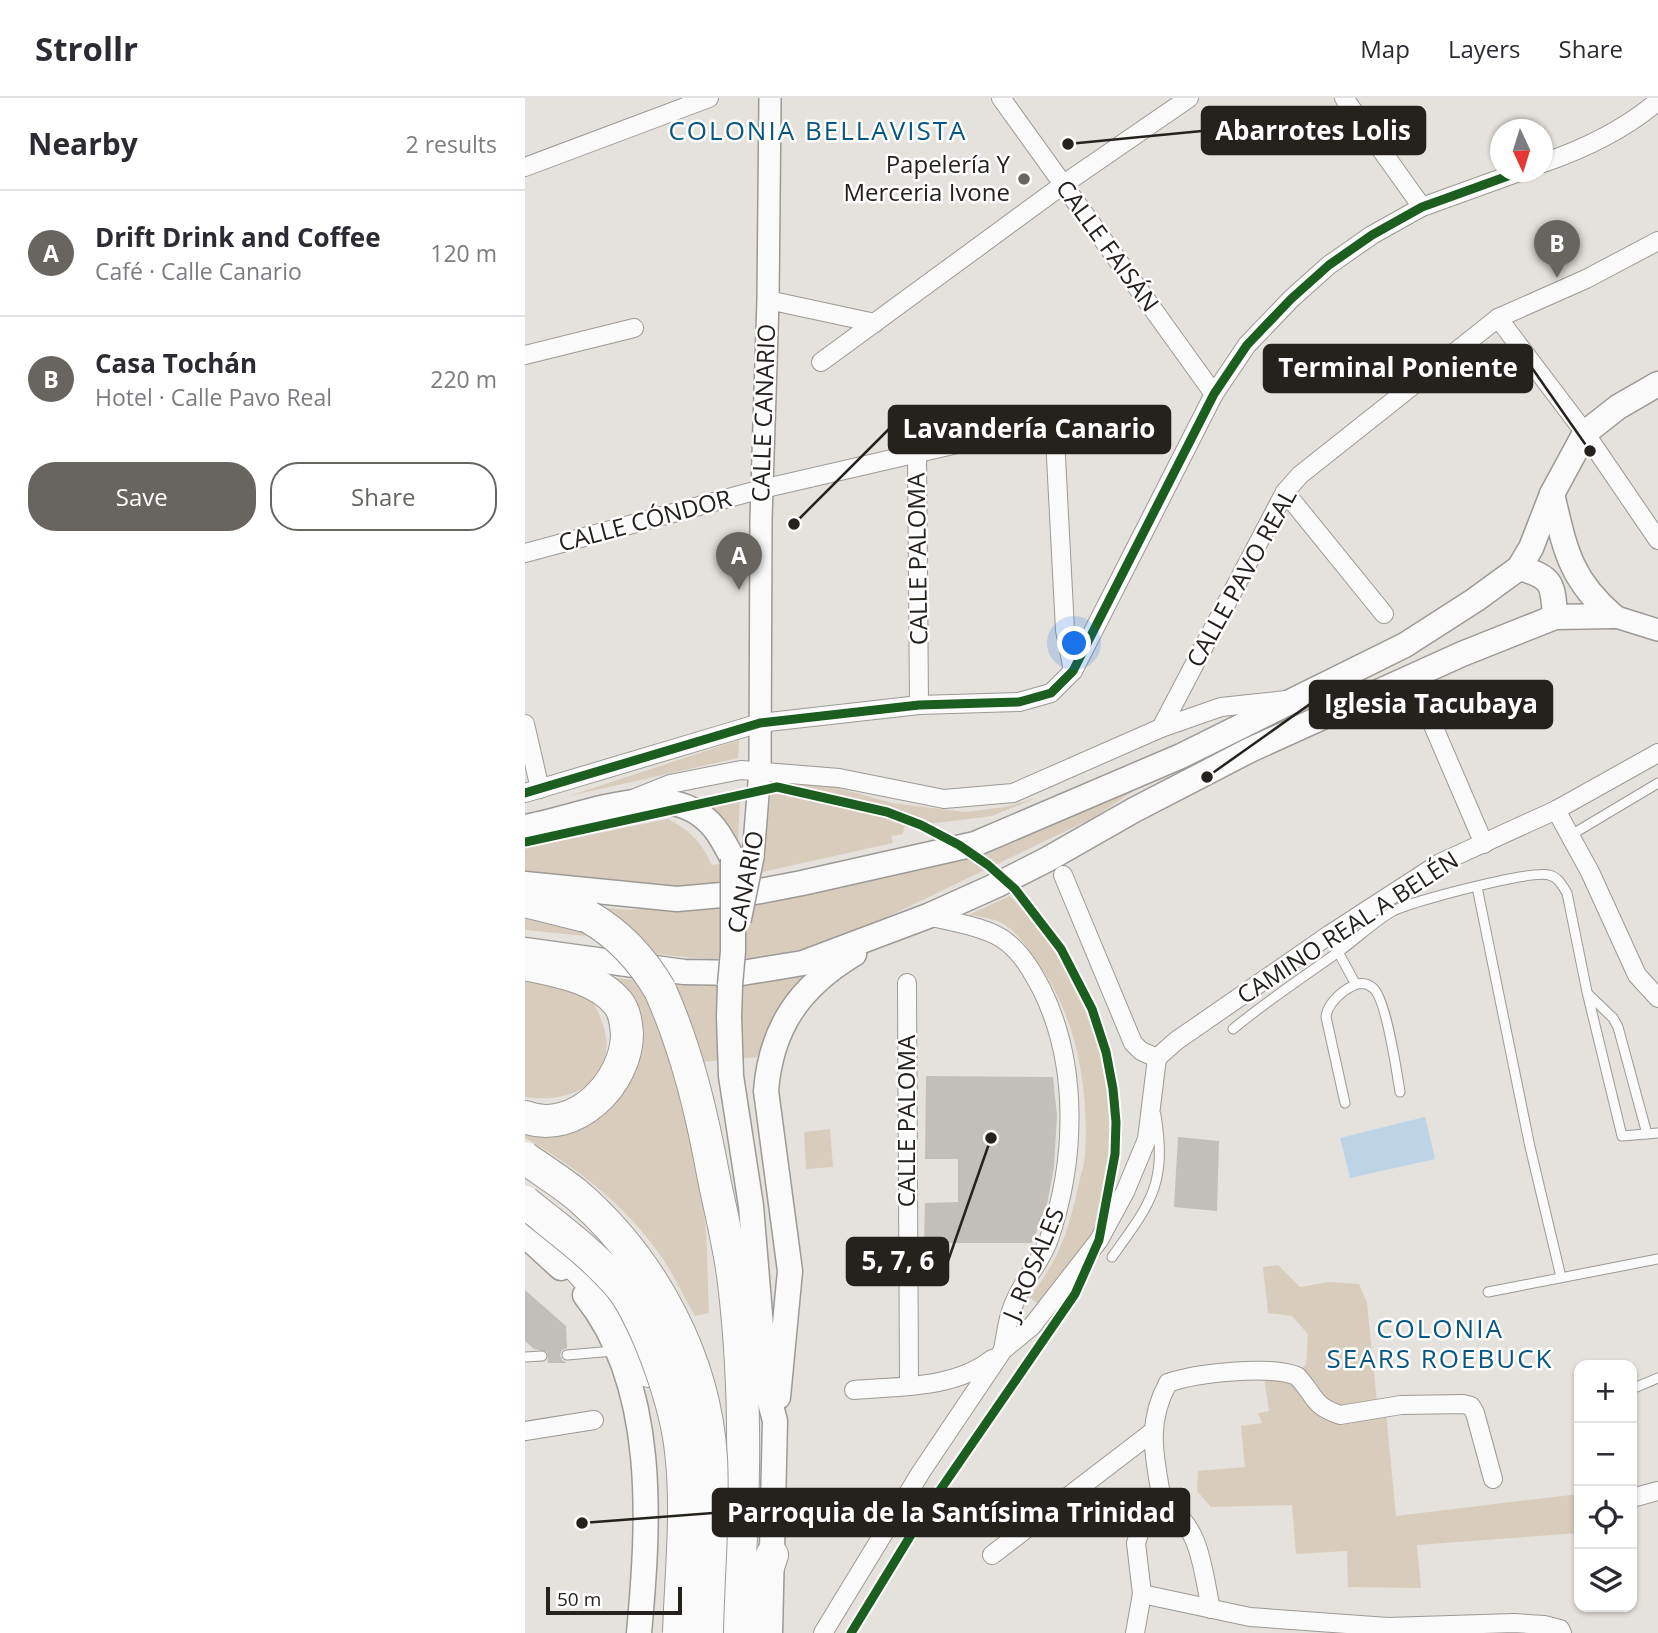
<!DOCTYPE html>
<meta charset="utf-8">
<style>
:root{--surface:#fff;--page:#f7f7f7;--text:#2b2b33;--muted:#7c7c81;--line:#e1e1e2;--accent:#686560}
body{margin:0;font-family:"Open Sans",sans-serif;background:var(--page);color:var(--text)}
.controls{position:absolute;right:21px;bottom:21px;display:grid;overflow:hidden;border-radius:14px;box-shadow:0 2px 5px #0004}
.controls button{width:63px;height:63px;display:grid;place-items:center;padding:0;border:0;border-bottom:2px solid var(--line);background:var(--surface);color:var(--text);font:35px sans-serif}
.compass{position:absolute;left:965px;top:21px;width:63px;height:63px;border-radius:50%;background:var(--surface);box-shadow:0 2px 5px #0004;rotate:176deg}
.scale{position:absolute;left:21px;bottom:18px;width:136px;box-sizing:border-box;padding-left:7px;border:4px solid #25221e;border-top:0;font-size:19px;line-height:24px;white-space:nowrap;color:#25221e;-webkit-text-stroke:5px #fff;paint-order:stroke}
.you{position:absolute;left:550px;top:546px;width:24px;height:24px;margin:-18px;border:5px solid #fff;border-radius:50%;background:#1a73e8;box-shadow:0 0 0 10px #1a73e833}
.badge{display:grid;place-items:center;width:46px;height:46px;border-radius:50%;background:var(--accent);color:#fff;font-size:23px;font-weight:700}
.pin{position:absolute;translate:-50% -58px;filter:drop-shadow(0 2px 4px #0008)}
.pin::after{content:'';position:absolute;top:37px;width:24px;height:21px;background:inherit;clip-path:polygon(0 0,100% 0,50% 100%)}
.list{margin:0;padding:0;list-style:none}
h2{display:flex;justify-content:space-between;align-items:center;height:91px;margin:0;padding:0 28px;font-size:30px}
h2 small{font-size:23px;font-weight:400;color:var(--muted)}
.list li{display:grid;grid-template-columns:46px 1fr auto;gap:21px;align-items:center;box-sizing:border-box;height:126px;padding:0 28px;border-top:2px solid var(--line)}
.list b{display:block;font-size:26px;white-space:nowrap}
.list p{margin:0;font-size:23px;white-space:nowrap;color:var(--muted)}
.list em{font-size:23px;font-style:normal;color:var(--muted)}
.actions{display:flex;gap:14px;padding:21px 28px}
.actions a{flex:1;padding:16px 0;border:2px solid var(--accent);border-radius:28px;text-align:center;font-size:24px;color:var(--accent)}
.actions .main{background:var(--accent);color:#fff}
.icon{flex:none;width:38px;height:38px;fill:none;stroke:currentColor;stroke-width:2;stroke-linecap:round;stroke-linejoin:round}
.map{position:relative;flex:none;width:1133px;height:1535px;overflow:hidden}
header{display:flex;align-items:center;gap:42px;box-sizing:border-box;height:98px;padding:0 35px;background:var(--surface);border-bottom:2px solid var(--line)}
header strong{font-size:33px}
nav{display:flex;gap:38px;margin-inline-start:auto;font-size:24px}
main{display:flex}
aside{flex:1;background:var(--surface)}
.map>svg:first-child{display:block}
.green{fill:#d8cdbc}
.water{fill:#bcd4e5}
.building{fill:#c2bfbb}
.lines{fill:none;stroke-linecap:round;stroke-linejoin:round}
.service-casing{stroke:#9c9a96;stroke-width:11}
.minor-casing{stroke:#9c9a96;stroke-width:20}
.tertiary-casing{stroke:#9c9a96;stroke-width:24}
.secondary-casing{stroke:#9c9a96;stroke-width:27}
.motorway-casing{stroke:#9c9a96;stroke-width:34}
.service{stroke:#fbfafa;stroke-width:9}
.minor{stroke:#fbfafa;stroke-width:18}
.tertiary{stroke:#fbfafa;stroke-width:21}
.secondary{stroke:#fbfafa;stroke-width:24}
.motorway{stroke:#fbfafa;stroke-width:32}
.tertiary-bridge-casing{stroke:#9c9a96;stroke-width:24;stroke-linecap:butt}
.secondary-bridge-casing{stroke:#9c9a96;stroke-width:27;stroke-linecap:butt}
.motorway-bridge-casing{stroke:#9c9a96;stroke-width:34;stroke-linecap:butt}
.tertiary-bridge{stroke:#fbfafa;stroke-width:21}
.secondary-bridge{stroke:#fbfafa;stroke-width:24}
.motorway-bridge{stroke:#fbfafa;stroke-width:32}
.cycleway-casing{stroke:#fff;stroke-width:13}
.cycleway{stroke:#1b5e20;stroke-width:9}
.poi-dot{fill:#686560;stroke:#fff;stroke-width:2.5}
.labels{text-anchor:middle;stroke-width:5;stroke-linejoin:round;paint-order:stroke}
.poi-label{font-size:24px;fill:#25221e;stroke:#fff;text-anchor:end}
.street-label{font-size:24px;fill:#25221e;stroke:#fff}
.neighbourhood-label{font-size:26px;letter-spacing:2px;fill:#065683;stroke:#fff}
.leader{fill:none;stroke:#25221e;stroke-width:2.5}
.callout-dot{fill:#25221e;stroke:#fff;stroke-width:2.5}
.callout{fill:#25221e;stroke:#25221e;stroke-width:2.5}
.callout-label{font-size:26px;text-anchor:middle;font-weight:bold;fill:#fff}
</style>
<header>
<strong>Strollr</strong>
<nav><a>Map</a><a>Layers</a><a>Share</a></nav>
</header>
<main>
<aside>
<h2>Nearby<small>2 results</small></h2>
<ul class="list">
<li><span class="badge">A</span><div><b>Drift Drink and Coffee</b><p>Café · Calle Canario</p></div><em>120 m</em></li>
<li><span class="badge">B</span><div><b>Casa Tochán</b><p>Hotel · Calle Pavo Real</p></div><em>220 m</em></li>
</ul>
<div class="actions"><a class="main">Save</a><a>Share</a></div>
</aside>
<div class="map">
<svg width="1133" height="1535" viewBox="0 0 1133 1535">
<rect width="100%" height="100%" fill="#e5e1dc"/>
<g class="green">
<polygon points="214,642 213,660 44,698"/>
<path d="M247,683L310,689L367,705L440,714L480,709L511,700L467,718L379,729L378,736L366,738L368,745L188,785L146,789L0,777V750L143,721C165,732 177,745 187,767L239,759Z"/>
<path d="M215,692V693L213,744C203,725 193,711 175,700Z"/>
<polygon points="610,692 570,719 358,821 291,848 243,860 182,861 131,856 98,824 72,809 104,812 171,806 463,749"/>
<path d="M485,798C559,876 593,964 582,1072C579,1094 578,1120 567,1139C553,1164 531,1186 514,1207L504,1199C533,1165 544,1132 553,1089C555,1079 559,1068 560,1058C564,989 552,917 510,861C502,850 494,837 483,829C471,820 457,819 443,817Z"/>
<polygon points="0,815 53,831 71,839 0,832"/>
<path d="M299,867L246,929L232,959L176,964L146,883C201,889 246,887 299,867Z"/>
<path d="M0,876C16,882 47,889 61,898C70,904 76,920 79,930C93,984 46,1006 0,999Z"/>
<path d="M76,879L112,882C144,949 166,1024 177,1097C183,1135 182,1176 184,1215L170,1218C159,1199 150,1179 138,1161C104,1110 53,1070 0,1040V1034L103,980Z"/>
<polygon points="305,1031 308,1069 281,1071 279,1034"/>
<polygon points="753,1167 775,1189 804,1184 834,1186 842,1205 852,1304 860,1304 871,1418 1054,1396 1054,1435 892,1447 896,1490 823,1489 822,1453 771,1456 767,1407 686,1409 672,1393 673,1373 720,1369 716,1328 737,1325 733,1315 744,1313 738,1273 777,1271 781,1266 783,1236 767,1218 743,1215 738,1169"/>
</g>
<polygon class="water" points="900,1019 910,1061 825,1080 815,1040"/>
<g class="building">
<polygon points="401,978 528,979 532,1018 529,1069 522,1106 507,1145 399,1145 400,1105 433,1104 433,1061 400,1061"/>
<polygon points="653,1039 694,1043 692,1113 649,1109"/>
<polygon points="0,1192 41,1228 42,1250 37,1252 35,1257 37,1262 42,1265 23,1265 22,1254 9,1251 0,1243"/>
</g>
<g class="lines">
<g class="service-casing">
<g id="service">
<polyline points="1046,737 1133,685"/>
<polyline points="952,789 1005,1049 1036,1179"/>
<polyline points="804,837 830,885"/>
<polyline points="1063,896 1088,920 1093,929 1122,1036"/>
<path d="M708,931C743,902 780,878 816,852C833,840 850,823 868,813C888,803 1005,772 1024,777C1033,779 1037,787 1042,795L1062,894L1097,1038L1133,1035"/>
<path d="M820,1005L801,919C802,908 810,900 819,893C828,887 838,881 848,890C861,900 872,975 875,994"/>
<path d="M587,1159C626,1105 642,1086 631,1017"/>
<polyline points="963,1194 1133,1161"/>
<polyline points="42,1257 89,1253"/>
<polyline points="0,1259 17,1258"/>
<polyline points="1109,1290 1133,1280"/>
</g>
</g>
<g class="minor-casing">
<g id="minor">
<polyline points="476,0 689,296"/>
<polyline points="819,0 897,109"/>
<path d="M1018,65C1059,51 1099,32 1133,3"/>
<polyline points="0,69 184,0"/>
<polyline points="243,202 350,225"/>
<polyline points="973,220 1060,335 1133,442"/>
<polyline points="0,257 109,230"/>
<polyline points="296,264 539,86 664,0"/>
<polyline points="392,356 394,607"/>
<polyline points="760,394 859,516"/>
<polyline points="0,455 237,391 515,327 526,329 530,340 540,532 548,573"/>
<polyline points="904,618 959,746"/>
<polyline points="0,626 15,691"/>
<polyline points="636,630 760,394 775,377 973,220 1061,181 1133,143"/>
<polyline points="0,695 235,625 394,607 494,604 526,595 548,573 689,296 722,247 766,201 804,167 847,137 897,109 994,74"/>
<polyline points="110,700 145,686 216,672 314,680 419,701 488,695 636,630 696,609 761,602"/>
<polyline points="1031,712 1065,774 1112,877 1133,900"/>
<polyline points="538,777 608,945 616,953 632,960"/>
<path d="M403,818C426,824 465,829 483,845C498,857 508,875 517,892C554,968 551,1062 524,1141C517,1162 500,1180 491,1201C483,1217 481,1235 478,1252"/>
<polyline points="382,885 384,1287"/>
<polyline points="632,960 651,943 804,837 915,765 1031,712 1133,655"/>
<path d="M329,1292C374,1288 429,1291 467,1261"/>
<polyline points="0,1333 69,1322"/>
<polyline points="1107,1400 1133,1393"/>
<path d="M638,1409C631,1363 619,1329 643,1285C670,1275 745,1267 772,1278C790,1297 787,1308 815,1317L876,1307L938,1306L946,1308L950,1315L968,1381"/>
<polyline points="467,1457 626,1335"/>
<polyline points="617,1496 725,1519 863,1529 989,1525 1019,1527 1035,1531 1037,1535"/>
<polyline points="298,1535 396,1374 478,1252 507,1228 574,1142 600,1094 622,1041 632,960"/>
<path d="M610,1535L617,1496L611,1445L615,1433L638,1409C676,1423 678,1476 686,1511"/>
</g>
</g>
<g class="tertiary-casing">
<g id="tertiary">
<polyline points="1088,518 1133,532"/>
<polyline points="228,759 235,672 236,421 243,202 245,0"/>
</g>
</g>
<g class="secondary-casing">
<g id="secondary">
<path d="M1027,396C1040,450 1044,480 1088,518"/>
<path d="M994,470C1028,479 1028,486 1030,519"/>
<path d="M0,729C51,721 131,682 177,718C192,729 199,745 208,761"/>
<polyline points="0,786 152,801 230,794 277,785 450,746 656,658 880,547 950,502 994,470 1006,450 1027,396 1060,335 1093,309 1133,286"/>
<polyline points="0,852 159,874 217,875 278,865 403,818 472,787 523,761 609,712 725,652 937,556 1030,519 1088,518"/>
<polyline points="205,887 204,919 206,978 226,1108 241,1289 250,1323 245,1535"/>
<polyline points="0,1137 36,1170"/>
<path d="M60,1197C133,1288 124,1426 114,1535"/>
<path d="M253,1299L265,1173L241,993C246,930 274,889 329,856"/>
</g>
</g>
<g class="motorway-casing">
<g id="motorway">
<polyline points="0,803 64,819"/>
<path d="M0,866C31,873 72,879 93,905C100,914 101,925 102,936C102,984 50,1038 0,1019"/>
<path d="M135,892C162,952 177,1016 189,1081C196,1115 205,1150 209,1185C223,1301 219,1419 210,1535"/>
<path d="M24,1138C63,1178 103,1220 124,1273"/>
<polyline points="229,1535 238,1484 247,1457"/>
</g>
</g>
<use href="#service" class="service"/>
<use href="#minor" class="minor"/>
<use href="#tertiary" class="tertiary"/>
<use href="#secondary" class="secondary"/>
<use href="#motorway" class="motorway"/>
<g class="tertiary-bridge-casing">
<polyline id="tertiary-bridge" points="215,823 228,759"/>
</g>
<g class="secondary-bridge-casing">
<polyline id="secondary-bridge" points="205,887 208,853 208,761"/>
</g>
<g class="motorway-bridge-casing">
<g id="motorway-bridge">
<path d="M64,819C95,837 117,861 135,892"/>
<path d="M0,1060C17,1072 36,1084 52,1097C127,1162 180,1260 186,1360C189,1418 183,1477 182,1535"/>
<path d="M0,1104C34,1132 67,1155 96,1189C109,1205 118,1227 126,1245C140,1280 152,1316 156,1353C163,1413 156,1475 154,1535"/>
</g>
</g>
<use href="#tertiary-bridge" class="tertiary-bridge"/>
<use href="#secondary-bridge" class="secondary-bridge"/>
<use href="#motorway-bridge" class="motorway-bridge"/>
<g class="cycleway-casing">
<g id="cycleway">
<polyline points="0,695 235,625 394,607 494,604 526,595 548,573 689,296 722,247 766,201 804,167 847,137 897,109 994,74"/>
<polyline points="0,744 252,689 362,714 396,727 434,747 463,767 490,791 536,851 567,911 581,954 588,991 591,1024 590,1056 574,1142 550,1196 400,1414 326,1535"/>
</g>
</g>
<use href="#cycleway" class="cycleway"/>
</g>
<circle class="poi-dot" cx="499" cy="81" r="7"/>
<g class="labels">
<g class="poi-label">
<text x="485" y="75">Papelería Y<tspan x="485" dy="28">Merceria Ivone</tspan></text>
</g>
<g class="street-label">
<text transform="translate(582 148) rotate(54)" y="8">CALLE FAISÁN</text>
<text transform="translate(239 315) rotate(-88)" y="8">CALLE CANARIO</text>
<text transform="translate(120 423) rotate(-15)" y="8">CALLE CÓNDOR</text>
<text transform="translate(393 461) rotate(-91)" y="8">CALLE PALOMA</text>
<text transform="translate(717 480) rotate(-61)" y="8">CALLE PAVO REAL</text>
<text transform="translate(221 784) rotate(-79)" y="8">CANARIO</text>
<text transform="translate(823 830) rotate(-33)" y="8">CAMINO REAL A BELÉN</text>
<text transform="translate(382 1023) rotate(-90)" y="8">CALLE PALOMA</text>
<text transform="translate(509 1166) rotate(-67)" y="8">J. ROSALES</text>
</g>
<g class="neighbourhood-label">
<text x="293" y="42">COLONIA BELLAVISTA</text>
<text x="915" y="1240">COLONIA<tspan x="915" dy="30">SEARS ROEBUCK</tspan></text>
</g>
</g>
<path class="leader" d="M543 46L677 33M1065 353L1007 270M269 426L364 331M682 679L785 606M466 1040L423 1163M57 1425L188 1415"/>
<g class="callout-dot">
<circle cx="543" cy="46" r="7"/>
<circle cx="1065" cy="353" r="7"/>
<circle cx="269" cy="426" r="7"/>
<circle cx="682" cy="679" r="7"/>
<circle cx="466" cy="1040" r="7"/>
<circle cx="57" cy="1425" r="7"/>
</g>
<g class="callout">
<rect x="677" y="9" width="223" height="47" rx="7"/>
<rect x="739" y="247" width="268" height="47" rx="7"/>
<rect x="364" y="308" width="281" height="47" rx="7"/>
<rect x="785" y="583" width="242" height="47" rx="7"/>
<rect x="322" y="1140" width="101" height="47" rx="7"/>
<rect x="188" y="1391" width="476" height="47" rx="7"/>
</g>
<g class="callout-label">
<text x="788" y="42">Abarrotes Lolis</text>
<text x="873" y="279">Terminal Poniente</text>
<text x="504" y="340">Lavandería Canario</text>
<text x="906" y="615">Iglesia Tacubaya</text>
<text x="373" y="1172">5, 7, 6</text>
<text x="426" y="1424">Parroquia de la Santísima Trinidad</text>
</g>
</svg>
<div class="controls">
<button>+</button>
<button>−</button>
<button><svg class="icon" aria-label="locate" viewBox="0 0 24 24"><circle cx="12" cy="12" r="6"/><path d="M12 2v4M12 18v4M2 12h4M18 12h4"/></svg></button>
<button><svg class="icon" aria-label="layers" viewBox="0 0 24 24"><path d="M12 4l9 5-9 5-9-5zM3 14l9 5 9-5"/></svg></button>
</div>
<svg class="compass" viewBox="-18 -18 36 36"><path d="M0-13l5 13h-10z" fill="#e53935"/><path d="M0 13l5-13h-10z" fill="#7c7c81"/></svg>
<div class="scale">50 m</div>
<div class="you"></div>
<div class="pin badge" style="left:214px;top:492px">A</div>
<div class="pin badge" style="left:1032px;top:180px">B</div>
</div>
</main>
